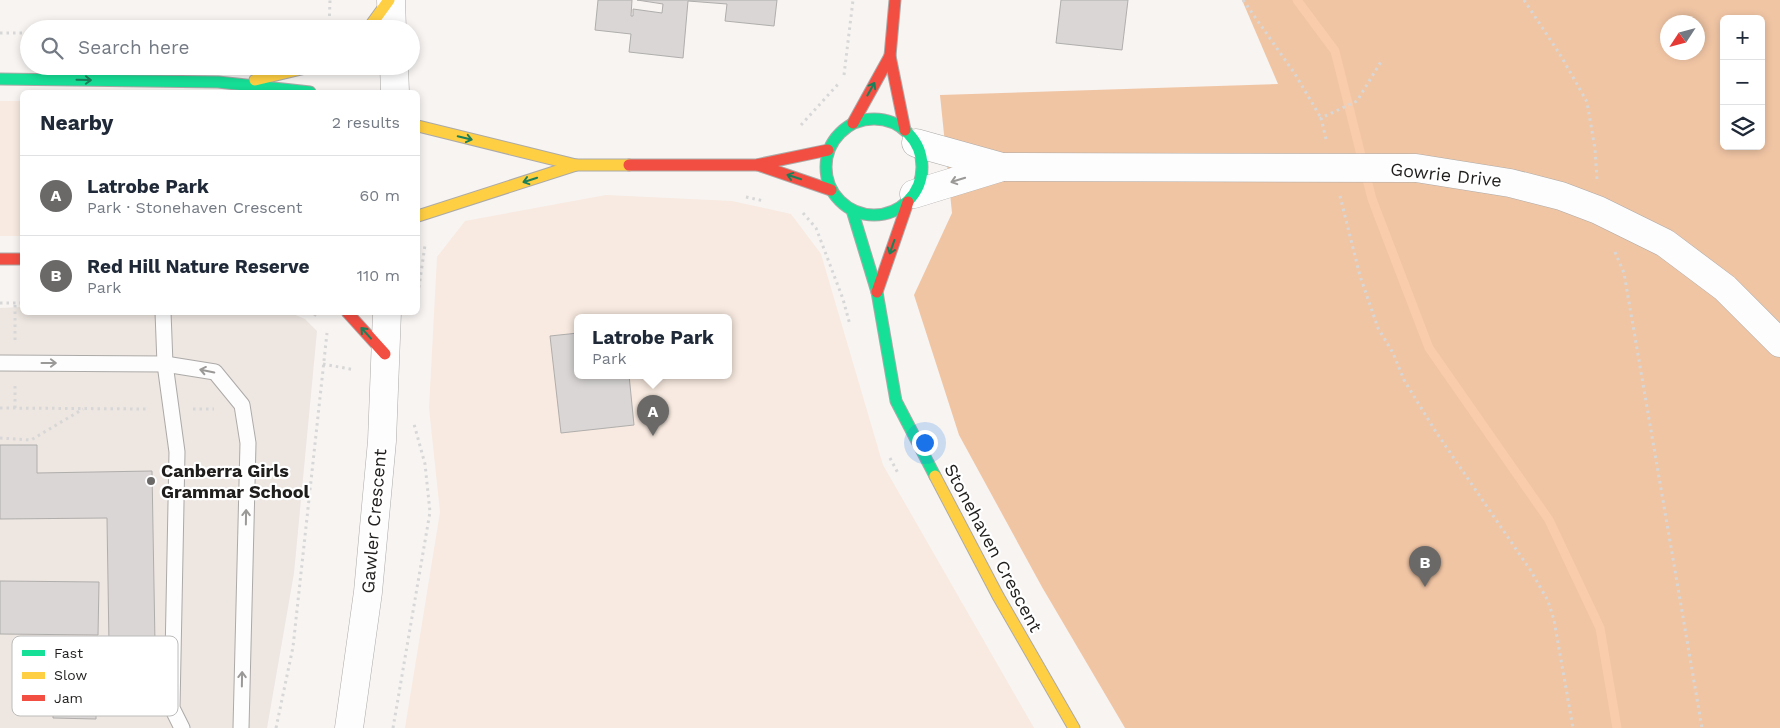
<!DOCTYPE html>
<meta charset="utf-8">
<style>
:root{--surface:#fff;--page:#f6f6f7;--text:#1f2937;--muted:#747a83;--line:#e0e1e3;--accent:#6b6968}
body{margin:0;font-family:"Work Sans",sans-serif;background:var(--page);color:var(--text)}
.controls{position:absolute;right:15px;top:15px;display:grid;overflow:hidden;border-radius:8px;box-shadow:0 2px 8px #0003}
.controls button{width:45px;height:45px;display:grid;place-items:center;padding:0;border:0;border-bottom:1px solid var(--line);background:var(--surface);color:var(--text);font:25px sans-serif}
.compass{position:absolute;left:1660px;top:15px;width:45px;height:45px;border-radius:50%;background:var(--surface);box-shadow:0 2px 8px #0003;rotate:234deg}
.you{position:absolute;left:924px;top:442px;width:18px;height:18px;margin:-12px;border:4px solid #fff;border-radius:50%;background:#1a73e8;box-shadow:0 0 0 8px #1a73e833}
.badge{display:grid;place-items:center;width:32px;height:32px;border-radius:50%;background:var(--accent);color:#fff;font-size:16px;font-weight:700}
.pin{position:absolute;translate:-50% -41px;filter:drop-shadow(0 1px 2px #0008)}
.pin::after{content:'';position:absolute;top:26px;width:18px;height:15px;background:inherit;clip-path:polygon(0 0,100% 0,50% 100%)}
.popup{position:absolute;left:574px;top:314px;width:158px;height:65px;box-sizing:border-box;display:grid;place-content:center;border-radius:8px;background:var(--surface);filter:drop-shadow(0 1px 4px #0005);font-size:16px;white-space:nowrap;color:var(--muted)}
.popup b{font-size:19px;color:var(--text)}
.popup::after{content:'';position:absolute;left:50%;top:100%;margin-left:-10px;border:10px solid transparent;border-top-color:var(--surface)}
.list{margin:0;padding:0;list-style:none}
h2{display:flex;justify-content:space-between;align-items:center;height:65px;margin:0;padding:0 20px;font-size:21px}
h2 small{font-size:16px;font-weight:400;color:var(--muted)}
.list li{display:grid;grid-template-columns:32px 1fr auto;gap:15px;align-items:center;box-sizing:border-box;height:80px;padding:0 20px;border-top:1px solid var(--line)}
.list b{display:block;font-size:19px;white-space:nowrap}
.list p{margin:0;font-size:16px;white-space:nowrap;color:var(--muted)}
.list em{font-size:16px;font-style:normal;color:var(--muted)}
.icon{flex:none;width:28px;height:28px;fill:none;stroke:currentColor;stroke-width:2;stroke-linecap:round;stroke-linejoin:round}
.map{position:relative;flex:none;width:1780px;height:728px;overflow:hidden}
.search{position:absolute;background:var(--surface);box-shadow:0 2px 8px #0003;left:20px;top:20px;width:400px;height:55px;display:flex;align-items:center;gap:12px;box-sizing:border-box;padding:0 18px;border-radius:28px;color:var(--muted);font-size:19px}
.panel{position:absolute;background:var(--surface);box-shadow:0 2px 8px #0003;left:20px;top:90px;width:400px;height:225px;border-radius:8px}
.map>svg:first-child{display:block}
.built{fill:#ede6e1}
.green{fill:#f8eae0;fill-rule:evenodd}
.forest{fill:#f0c5a4;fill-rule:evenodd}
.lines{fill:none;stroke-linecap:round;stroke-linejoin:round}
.stream{stroke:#f9ccac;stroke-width:9}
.building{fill:#d9d6d5;stroke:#b0aeac}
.lane-casing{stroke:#acaaa8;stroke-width:17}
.street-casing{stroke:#acaaa8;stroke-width:29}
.fast-casing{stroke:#acaaa8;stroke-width:13}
.slow-casing{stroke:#acaaa8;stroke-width:13}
.jam-casing{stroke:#acaaa8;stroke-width:13}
.path{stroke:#d8d7d7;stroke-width:3;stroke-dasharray:2.5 4;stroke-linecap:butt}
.lane{stroke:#fefdfd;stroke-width:15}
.street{stroke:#fefdfd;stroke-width:28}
.fast{stroke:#16e098;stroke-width:11}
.slow{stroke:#ffcf43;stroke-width:11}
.jam{stroke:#f24e42;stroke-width:11}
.oneway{stroke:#1b7f5a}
.oneway2{stroke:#9a9998}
.poi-dot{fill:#6b6968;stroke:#fff;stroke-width:2}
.labels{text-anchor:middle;stroke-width:4.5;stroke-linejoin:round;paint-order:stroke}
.street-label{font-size:18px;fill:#201e1d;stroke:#fff}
.poi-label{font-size:18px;font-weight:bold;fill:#201e1d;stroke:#fff;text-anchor:start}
.key{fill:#fff;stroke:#bcbcbb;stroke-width:1}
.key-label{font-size:14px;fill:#201e1d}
</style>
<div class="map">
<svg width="1780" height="728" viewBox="0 0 1780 728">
<rect width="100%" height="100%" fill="#f7f4f2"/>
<polygon class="built" points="22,307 22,312 291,313 305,319 317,331 294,573 267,728 0,728 0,308"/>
<g class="green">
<rect x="0" y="101" width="22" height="135"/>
<path d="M606,195L732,201L791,214L821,254L883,465L1034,728H405L440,512L429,408L437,257L465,221ZM578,317H728V375H578Z"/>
</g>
<path class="forest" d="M1242,0H1780V728H1125L1042,587L959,435L914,295L952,213L940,95L1278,84ZM1724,19H1761V146H1724ZM1668,22H1698V52H1668Z"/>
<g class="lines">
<polyline class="stream" points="1297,0 1335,51 1372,199 1429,348 1549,520 1600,628 1617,728"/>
</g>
<g class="building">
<polygon points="598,0 632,0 631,16 633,16 633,9 662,13 663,4 637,0 777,0 774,26 725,21 727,4 688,1 683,58 629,52 631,34 595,30"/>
<polygon points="1061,0 1128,0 1122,50 1056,43"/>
<polygon points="578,333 578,375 629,375 634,425 561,433 550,336"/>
<polygon points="0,445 37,445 37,473 152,471 155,644 109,645 107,518 0,519"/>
<polygon points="0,581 99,582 98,635 0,634"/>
<polygon points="54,660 96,661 96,719 53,718"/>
</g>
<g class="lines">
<g class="lane-casing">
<g id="lane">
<polyline points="163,312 165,364 177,452 172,708 182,728"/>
<polyline points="0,363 165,364 215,372 242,405 248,443 241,728"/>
</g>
</g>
<g class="street-casing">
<g id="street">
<polyline points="391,0 392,29"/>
<polyline points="394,66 395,92"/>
<polyline points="916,143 1002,167 1416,168 1510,183 1561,196 1598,210 1665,243 1725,288 1780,343"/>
<polyline points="914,194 1002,167"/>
<polyline points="349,728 368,592 382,441 387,312"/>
</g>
</g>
<g class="fast-casing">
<g id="fast">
<polyline points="0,79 218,82 310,92"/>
<circle cx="874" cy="167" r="48"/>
<polyline points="852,210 877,292 896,401 935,476"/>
</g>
</g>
<g class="slow-casing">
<g id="slow">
<polyline points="368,29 389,0"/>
<polyline points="255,80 314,66"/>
<polyline points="418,126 576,165 629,165"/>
<polyline points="418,216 576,165"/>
<polyline points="935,476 998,596 1074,728"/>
</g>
</g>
<g class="jam-casing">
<g id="jam">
<polyline points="895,0 890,56 905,130"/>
<polyline points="853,123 890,56"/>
<polyline points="629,165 756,165 828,150"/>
<polyline points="758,165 831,190"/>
<polyline points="0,259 22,259"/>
<polyline points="877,292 908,202"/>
<polyline points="347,312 385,354"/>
</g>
</g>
<g class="path">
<polyline points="1243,0 1295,74 1321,118"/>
<polyline points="1524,0 1561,56 1587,102 1595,149 1597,179"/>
<polyline points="181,29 329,22"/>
<polyline points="329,29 330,0"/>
<polyline points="0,33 29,33"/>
<polyline points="844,75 853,0"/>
<polyline points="801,125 840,82"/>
<polyline points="1326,139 1321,118 1357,101 1382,60"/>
<polyline points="1340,196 1360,276 1378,328 1393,353 1404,380 1436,432 1531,571 1548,601 1554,620 1573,728"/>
<polyline points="746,197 764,201"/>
<polyline points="803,213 816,228 843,299 850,325"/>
<polyline points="1615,252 1624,273 1702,728"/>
<polyline points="418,294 425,245"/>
<polyline points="0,303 22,303"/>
<polyline points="308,312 318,316"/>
<polyline points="15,340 15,303"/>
<polyline points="323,364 355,370"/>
<polyline points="15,386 15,408"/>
<polyline points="0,408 147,409"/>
<polyline points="193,409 214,409"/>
<polyline points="0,438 31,440 83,409"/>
<polyline points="890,458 899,475"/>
<polyline points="276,728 293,647 327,333"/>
<polyline points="393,728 430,512 425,464 414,424"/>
</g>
<use href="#lane" class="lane"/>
<use href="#street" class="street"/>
<use href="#fast" class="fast"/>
<use href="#slow" class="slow"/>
<use href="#jam" class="jam"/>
</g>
<defs><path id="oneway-shaft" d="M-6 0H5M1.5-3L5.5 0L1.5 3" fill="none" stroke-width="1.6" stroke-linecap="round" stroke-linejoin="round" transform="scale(1.25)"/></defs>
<g class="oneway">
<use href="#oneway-shaft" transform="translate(84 80) rotate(1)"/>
<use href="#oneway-shaft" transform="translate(871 89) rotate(-61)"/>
<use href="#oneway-shaft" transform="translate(465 138) rotate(14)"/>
<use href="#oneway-shaft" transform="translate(794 177) rotate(-162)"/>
<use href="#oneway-shaft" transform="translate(530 180) rotate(162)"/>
<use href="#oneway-shaft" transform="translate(892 247) rotate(109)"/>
<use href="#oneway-shaft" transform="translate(366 333) rotate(-132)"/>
</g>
<g class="oneway2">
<use href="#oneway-shaft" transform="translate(958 180) rotate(163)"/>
<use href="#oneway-shaft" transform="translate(49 363)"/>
<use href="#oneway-shaft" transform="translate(207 371) rotate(-168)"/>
<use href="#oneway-shaft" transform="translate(246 517) rotate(-89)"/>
<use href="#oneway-shaft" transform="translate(242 679) rotate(-89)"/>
</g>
<circle class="poi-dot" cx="151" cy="481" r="5"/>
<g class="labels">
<g class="street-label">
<text transform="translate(1446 175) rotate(6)" y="6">Gowrie Drive</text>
<text transform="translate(374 521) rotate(-85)" y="6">Gawler Crescent</text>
<text transform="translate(993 548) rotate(62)" y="6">Stonehaven Crescent</text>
</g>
<g class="poi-label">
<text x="161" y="477">Canberra Girls<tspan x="161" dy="21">Grammar School</tspan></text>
</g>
</g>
<rect x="12" y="636" width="166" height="80" rx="8" class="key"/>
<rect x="22" y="650" width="23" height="6" fill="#16e098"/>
<rect x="22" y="672" width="23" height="7" fill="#ffcf43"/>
<rect x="22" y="695" width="23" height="6" fill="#f24e42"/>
<g class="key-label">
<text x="54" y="658">Fast</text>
<text x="54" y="680">Slow</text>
<text x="54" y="703">Jam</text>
</g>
</svg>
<div class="controls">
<button>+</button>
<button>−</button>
<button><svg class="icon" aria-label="layers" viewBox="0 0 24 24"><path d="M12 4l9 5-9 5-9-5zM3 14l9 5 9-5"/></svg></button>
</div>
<svg class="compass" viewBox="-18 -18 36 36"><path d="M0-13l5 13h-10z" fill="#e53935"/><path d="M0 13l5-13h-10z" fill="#747a83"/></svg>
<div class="you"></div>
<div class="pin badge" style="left:653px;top:436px">A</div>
<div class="popup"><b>Latrobe Park</b>Park</div>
<div class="pin badge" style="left:1425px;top:587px">B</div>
<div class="search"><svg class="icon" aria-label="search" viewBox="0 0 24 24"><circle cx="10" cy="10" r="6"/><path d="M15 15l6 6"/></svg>Search here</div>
<section class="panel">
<h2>Nearby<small>2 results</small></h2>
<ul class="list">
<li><span class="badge">A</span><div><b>Latrobe Park</b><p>Park · Stonehaven Crescent</p></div><em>60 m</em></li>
<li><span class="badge">B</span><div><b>Red Hill Nature Reserve</b><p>Park</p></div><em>110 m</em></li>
</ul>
</section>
</div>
